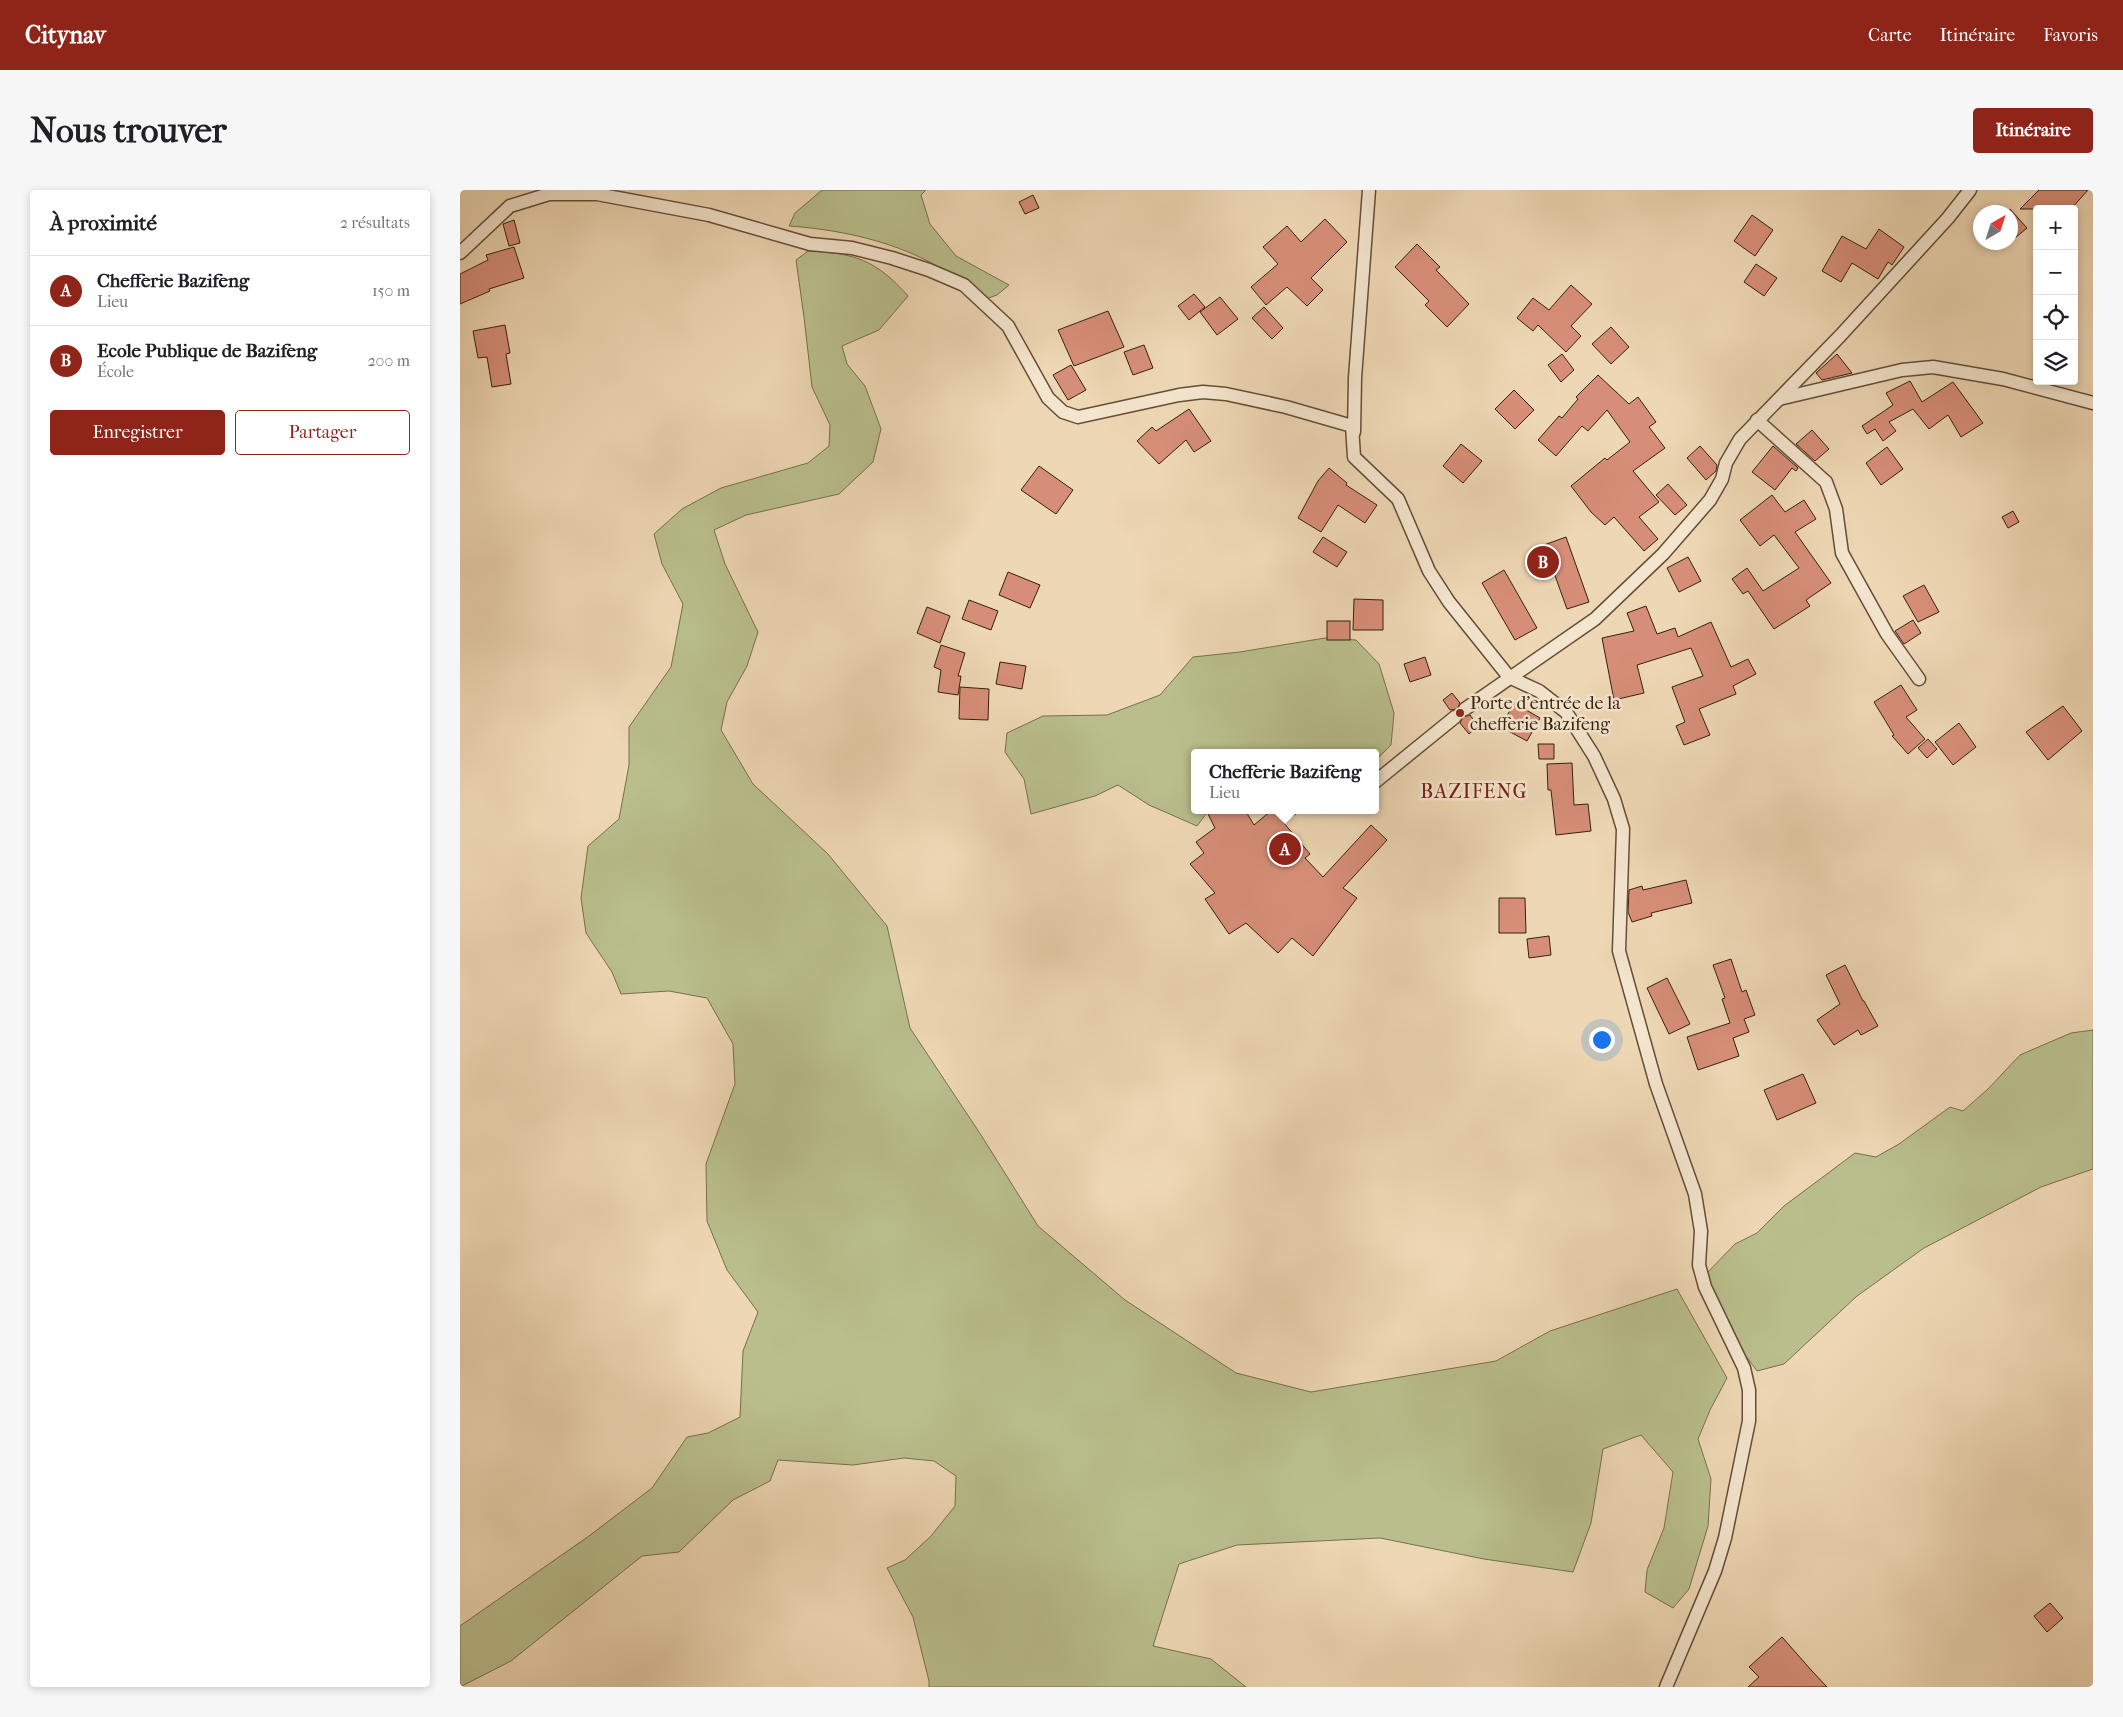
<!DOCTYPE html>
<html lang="fr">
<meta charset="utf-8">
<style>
:root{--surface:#fff;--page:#f6f6f6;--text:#202124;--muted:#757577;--line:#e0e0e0;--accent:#8f2418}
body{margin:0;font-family:"IM FELL French Canon",serif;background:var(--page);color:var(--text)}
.controls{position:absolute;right:15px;top:15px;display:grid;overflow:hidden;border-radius:5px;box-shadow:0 2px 8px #0003}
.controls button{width:45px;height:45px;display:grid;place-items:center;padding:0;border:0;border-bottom:1px solid var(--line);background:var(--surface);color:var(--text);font:25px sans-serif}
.compass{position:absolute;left:1513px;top:15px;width:45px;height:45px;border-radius:50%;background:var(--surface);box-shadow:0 2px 8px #0003;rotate:39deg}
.you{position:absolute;left:1141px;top:849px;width:18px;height:18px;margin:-12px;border:4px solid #fff;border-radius:50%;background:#1a73e8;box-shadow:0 0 0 8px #1a73e833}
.badge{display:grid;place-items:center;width:32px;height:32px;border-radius:50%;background:var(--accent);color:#fff;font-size:16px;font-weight:700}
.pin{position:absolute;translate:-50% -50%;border:2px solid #fff;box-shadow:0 1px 5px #0006}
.popup{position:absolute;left:731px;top:559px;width:188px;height:65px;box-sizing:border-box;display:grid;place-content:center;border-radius:5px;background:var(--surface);filter:drop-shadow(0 1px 4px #0005);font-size:16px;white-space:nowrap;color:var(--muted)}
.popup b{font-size:19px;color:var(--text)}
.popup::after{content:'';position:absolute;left:50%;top:100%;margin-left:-10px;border:10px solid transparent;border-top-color:var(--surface)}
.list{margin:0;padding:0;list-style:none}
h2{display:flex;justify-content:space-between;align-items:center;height:65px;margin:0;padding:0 20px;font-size:21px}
h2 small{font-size:16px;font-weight:400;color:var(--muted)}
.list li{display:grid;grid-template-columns:32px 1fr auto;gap:15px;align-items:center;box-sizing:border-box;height:70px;padding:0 20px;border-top:1px solid var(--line)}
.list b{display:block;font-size:19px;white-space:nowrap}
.list p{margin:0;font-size:16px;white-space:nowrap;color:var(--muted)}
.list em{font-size:16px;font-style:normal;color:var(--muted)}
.actions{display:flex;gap:10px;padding:15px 20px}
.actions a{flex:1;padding:11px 0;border:1px solid var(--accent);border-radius:5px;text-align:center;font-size:18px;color:var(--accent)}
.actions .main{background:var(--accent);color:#fff}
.icon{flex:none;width:28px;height:28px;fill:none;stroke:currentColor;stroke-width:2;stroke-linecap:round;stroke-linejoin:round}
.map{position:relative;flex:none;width:1633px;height:1497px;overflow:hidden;border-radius:5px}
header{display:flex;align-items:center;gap:30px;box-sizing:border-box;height:70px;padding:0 25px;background:var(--accent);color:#fff}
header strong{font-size:24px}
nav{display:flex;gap:28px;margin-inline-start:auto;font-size:18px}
.intro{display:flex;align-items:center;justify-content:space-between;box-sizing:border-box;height:120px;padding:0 30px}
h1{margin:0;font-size:35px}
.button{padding:12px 22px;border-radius:5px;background:var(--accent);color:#fff;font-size:18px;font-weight:700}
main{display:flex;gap:30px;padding:0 30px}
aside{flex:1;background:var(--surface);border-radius:5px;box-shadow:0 2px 8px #0003}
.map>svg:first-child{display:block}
.green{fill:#b9be8c;stroke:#78704c}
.building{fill:#d78e78;stroke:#36210d}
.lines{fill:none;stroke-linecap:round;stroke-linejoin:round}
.minor-casing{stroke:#644e37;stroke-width:15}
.minor{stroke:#f4e5ce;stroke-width:12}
.poi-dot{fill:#8f2418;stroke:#f4e5ce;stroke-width:2}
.labels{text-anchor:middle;stroke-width:5;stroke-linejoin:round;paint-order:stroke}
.poi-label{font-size:18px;fill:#36210d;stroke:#f4e5ce;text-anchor:start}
.quarter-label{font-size:20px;letter-spacing:1px;fill:#7a1f14;stroke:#f4e5ce}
</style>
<header>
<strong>Citynav</strong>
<nav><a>Carte</a><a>Itinéraire</a><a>Favoris</a></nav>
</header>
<div class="intro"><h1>Nous trouver</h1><a class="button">Itinéraire</a></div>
<main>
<aside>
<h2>À proximité<small>2 résultats</small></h2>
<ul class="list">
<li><span class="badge">A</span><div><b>Chefferie Bazifeng</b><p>Lieu</p></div><em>150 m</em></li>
<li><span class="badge">B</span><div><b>Ecole Publique de Bazifeng</b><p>École</p></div><em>200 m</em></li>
</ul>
<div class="actions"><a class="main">Enregistrer</a><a>Partager</a></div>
</aside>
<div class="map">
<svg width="1633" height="1497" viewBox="0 0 1633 1497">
<rect width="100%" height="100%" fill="#eed7b4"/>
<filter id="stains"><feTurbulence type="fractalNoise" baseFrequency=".004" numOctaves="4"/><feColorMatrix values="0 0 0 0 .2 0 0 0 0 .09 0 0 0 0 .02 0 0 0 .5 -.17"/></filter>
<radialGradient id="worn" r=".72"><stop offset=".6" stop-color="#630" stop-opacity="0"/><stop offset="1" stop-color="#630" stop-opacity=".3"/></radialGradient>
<g class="green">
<path d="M362,0H466L461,5L470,34L496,66L549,95L537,105L520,111C513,104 506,96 498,90C452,55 387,40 329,36L335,23Z"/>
<path d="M348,61C395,63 416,70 448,106L419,140L382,156L387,174L405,196L421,239L413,272L379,304L286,325L254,340L265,374L298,442L287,476L267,512L261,540L293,594L368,664L427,736L450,838L521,945L578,1036L665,1110L776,1183L851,1202L1036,1171L1090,1141L1217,1099L1267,1188L1250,1220L1238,1249L1251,1289L1248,1336L1229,1399L1213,1418L1185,1402L1187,1380L1204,1338L1213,1282L1181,1245L1143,1259L1131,1333L1113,1382L1024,1369L920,1348L777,1355L719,1374L693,1456L751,1469L786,1497H469V1491L453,1427L427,1378L445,1370L471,1346L495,1316L496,1286L474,1271L444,1268L393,1275L318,1270L310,1291L273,1310L219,1362L182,1366L51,1471L0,1497V1436L129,1346L192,1298L227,1247L248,1243L280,1227L283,1161L298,1122L267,1080L247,1031L246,974L275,894L273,854L247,808L209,801L161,804L152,782L126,743L121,708L128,656L159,629L169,575V537L211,477L223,414L202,374L194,344L222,319L261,298L348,273L369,256L370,235L352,197L344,127L336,70Z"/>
<polygon points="865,448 896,450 919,474 934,523 931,555 915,571 915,563 735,563 735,620 749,620 737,636 689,615 658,595 635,606 571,624 564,589 545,562 547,543 583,526 647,525 700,505 733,467 780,462"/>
<polygon points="1633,840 1633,979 1581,997 1464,1058 1397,1106 1324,1174 1297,1181 1280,1158 1246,1084 1275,1054 1297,1043 1324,1016 1395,963 1416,967 1439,954 1490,917 1503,921 1528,899 1560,865 1611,843"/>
</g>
<g class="building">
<polygon points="1579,0 1628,0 1611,19 1560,19"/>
<polygon points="573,5 579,18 565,24 559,12"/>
<polygon points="1550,19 1567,38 1550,52"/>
<polygon points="1292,25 1313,40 1295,66 1274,51"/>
<polygon points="865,29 887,52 851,88 863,100 847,116 827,97 806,115 791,97 818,74 803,57 827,36 841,52"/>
<polygon points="54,30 60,53 49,56 43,34"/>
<polygon points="1419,39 1444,57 1432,75 1428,72 1418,89 1392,73 1381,92 1362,81 1382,46 1406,59"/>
<polygon points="957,54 980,77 976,80 1009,114 987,137 965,115 969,111 935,77"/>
<polygon points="54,57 64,88 29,99 30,101 0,114 0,84 28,70 26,65"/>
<polygon points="1296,74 1317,88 1304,106 1284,92"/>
<polygon points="1111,95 1132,114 1111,136 1121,146 1106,162 1078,135 1073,141 1057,128 1073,108 1089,120"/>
<polygon points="734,104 745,117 729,130 718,116"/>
<polygon points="760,107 778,129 757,145 740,122"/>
<polygon points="804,117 823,138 812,149 792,128"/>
<polygon points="648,121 664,157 614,176 598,140"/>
<polygon points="45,135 50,163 46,164 51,194 32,197 27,167 18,168 13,141"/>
<polygon points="1151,137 1169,157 1151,174 1132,154"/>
<polygon points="684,155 693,178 673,185 664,162"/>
<polygon points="1102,164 1114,180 1101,192 1088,175"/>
<polygon points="1377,164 1392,183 1362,190 1356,183"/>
<polygon points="611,175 626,200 608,210 593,185"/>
<polygon points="1138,185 1169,214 1178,207 1196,232 1189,237 1205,258 1173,281 1199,312 1179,327 1198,349 1184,361 1154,327 1145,335 1131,322 1111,296 1145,268 1147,270 1170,252 1147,220 1128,241 1122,236 1096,266 1078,250 1099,226 1102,228 1118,209 1116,207"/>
<polygon points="1450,191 1462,212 1493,192 1523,233 1501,247 1488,225 1469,239 1453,219 1429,232 1436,241 1423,251 1415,239 1407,244 1402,236 1433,215 1426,203"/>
<polygon points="1054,200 1074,220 1055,239 1035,219"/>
<polygon points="729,219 751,251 734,262 726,250 699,274 677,251 692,237 696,241"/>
<polygon points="1352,240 1369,259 1355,271 1336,254"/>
<polygon points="1001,254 1022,271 1003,293 983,276"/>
<polygon points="1240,256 1257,275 1256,281 1246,290 1227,268"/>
<polygon points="1313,256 1338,278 1336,281 1332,278 1315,300 1292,282"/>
<polygon points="1427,257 1443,279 1421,295 1406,273"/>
<polygon points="579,276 613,300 596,324 561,300"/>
<polygon points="869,278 887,293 886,295 917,315 905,333 878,315 861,342 838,328 858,291"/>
<polygon points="1208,294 1227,315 1215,325 1196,305"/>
<polygon points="1312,305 1325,322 1344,310 1356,329 1335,342 1371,393 1346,410 1350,416 1314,439 1288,401 1283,404 1272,389 1287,378 1303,401 1339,378 1314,345 1300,356 1280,330"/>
<polygon points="1553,321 1559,332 1548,338 1542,327"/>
<polygon points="863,347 887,362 877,377 853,362"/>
<polygon points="1106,347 1129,412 1107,419 1084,355"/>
<polygon points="1228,367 1241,391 1219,402 1207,378"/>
<polygon points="1044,380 1077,438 1055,450 1022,393"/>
<polygon points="548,382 580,395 570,418 539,405"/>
<polygon points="1464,395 1479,422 1458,432 1443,406"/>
<polygon points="894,409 923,410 923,440 893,440"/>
<polygon points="509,410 538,421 531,440 502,429"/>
<polygon points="1186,416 1197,444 1215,438 1218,447 1251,432 1271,477 1288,469 1296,484 1273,496 1276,504 1239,519 1250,545 1224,555 1216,536 1225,532 1212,497 1243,486 1231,458 1177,475 1184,503 1154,510 1142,448 1174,441 1167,423"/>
<polygon points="467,417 490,426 480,453 457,443"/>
<polygon points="1453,430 1461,443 1444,454 1435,441"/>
<rect x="867" y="431" width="23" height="19"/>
<polygon points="481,455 505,463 498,486 501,486 498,505 478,502 481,480 474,477"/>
<polygon points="965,467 971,485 950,492 944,474"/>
<polygon points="540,472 566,476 562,499 536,494"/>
<polygon points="1441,495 1457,520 1446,527 1465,549 1448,564 1432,546 1434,545 1414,512"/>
<polygon points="500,497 529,499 528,530 499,529"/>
<polygon points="992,503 1000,513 997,519 990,520 983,510"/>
<polygon points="1054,513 1080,528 1067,551 1041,537"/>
<polygon points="1603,516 1622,541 1588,570 1566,542"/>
<polygon points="1010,525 1018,536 1009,544 1000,533 1003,527"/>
<polygon points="1499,533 1516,557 1493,575 1475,552"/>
<polygon points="1468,549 1477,559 1467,568 1458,558"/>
<polygon points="1078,554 1094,554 1094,569 1079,569"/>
<polygon points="1112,573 1114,615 1128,614 1131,641 1096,645 1091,600 1088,600 1087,574"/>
<polygon points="755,620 785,620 794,635 812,620 842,620 823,632 850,664 845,668 863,687 911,635 927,650 883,698 897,708 853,766 832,748 818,763 786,733 769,744 745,709 755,703 730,674 744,663 736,652 755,638 748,624"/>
<polygon points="1226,690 1232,713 1191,723 1192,726 1172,732 1168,722 1169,700 1182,696 1183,700"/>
<polygon points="1039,708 1065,708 1066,743 1039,743"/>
<polygon points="1089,746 1091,765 1069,768 1067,749"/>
<polygon points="1271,769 1282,802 1286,800 1295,825 1284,829 1289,842 1273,848 1279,866 1238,880 1227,847 1270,833 1262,809 1265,808 1253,775"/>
<polygon points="1385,775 1403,811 1404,811 1418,836 1401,845 1398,840 1374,855 1357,830 1380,814 1366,785"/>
<polygon points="1207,788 1230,834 1209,844 1187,798"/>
<polygon points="1343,884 1356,913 1317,930 1304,900"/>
<polygon points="1590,1413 1603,1428 1587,1442 1574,1426"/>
<polygon points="1322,1447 1352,1481 1367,1497 1288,1497 1299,1487 1289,1477"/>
</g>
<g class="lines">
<g class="minor-casing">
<g id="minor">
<polyline points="0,63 50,16 89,4 137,4 249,25 350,54 392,58 432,68 469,80 504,95 548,136 588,208 603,222 618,227 719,205 743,202 766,204 826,217 892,236 894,267 938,309 969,381 989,412 1049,487 1079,501 1106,522 1134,566 1154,609 1163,639 1159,761 1196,894 1235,1004 1241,1041 1239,1075 1245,1097 1284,1178 1289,1200 1289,1231 1265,1348 1255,1381 1206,1497"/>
<polyline points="1319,209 1442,180 1473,177 1543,189 1633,213"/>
<polyline points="1297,230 1366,292 1376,319 1382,363 1427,444 1459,489"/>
<polyline points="894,242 895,188 909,0"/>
<polyline points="1005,519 1135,429 1203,364 1250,310 1262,289 1266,273 1280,249 1380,146 1488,28 1510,0"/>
<polyline points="915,592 995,527"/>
</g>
</g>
<use href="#minor" class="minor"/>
</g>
<circle class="poi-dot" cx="1000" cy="523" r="5"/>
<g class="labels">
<g class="poi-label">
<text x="1010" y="519">Porte d'entrée de la<tspan x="1010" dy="21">chefferie Bazifeng</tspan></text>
</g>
<g class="quarter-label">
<text x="1014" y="608">BAZIFENG</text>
</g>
</g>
<rect width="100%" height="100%" filter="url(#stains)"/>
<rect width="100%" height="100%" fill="url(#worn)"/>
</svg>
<div class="controls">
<button>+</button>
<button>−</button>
<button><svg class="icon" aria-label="locate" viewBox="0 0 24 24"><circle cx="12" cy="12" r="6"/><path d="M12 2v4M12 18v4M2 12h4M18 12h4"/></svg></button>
<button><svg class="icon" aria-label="layers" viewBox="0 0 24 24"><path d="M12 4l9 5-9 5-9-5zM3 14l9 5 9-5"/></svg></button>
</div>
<svg class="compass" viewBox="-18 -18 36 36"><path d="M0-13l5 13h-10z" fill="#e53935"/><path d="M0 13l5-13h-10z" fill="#757577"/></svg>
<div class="you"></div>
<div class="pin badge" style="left:825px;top:659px">A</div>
<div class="popup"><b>Chefferie Bazifeng</b>Lieu</div>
<div class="pin badge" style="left:1083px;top:372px">B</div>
</div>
</main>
